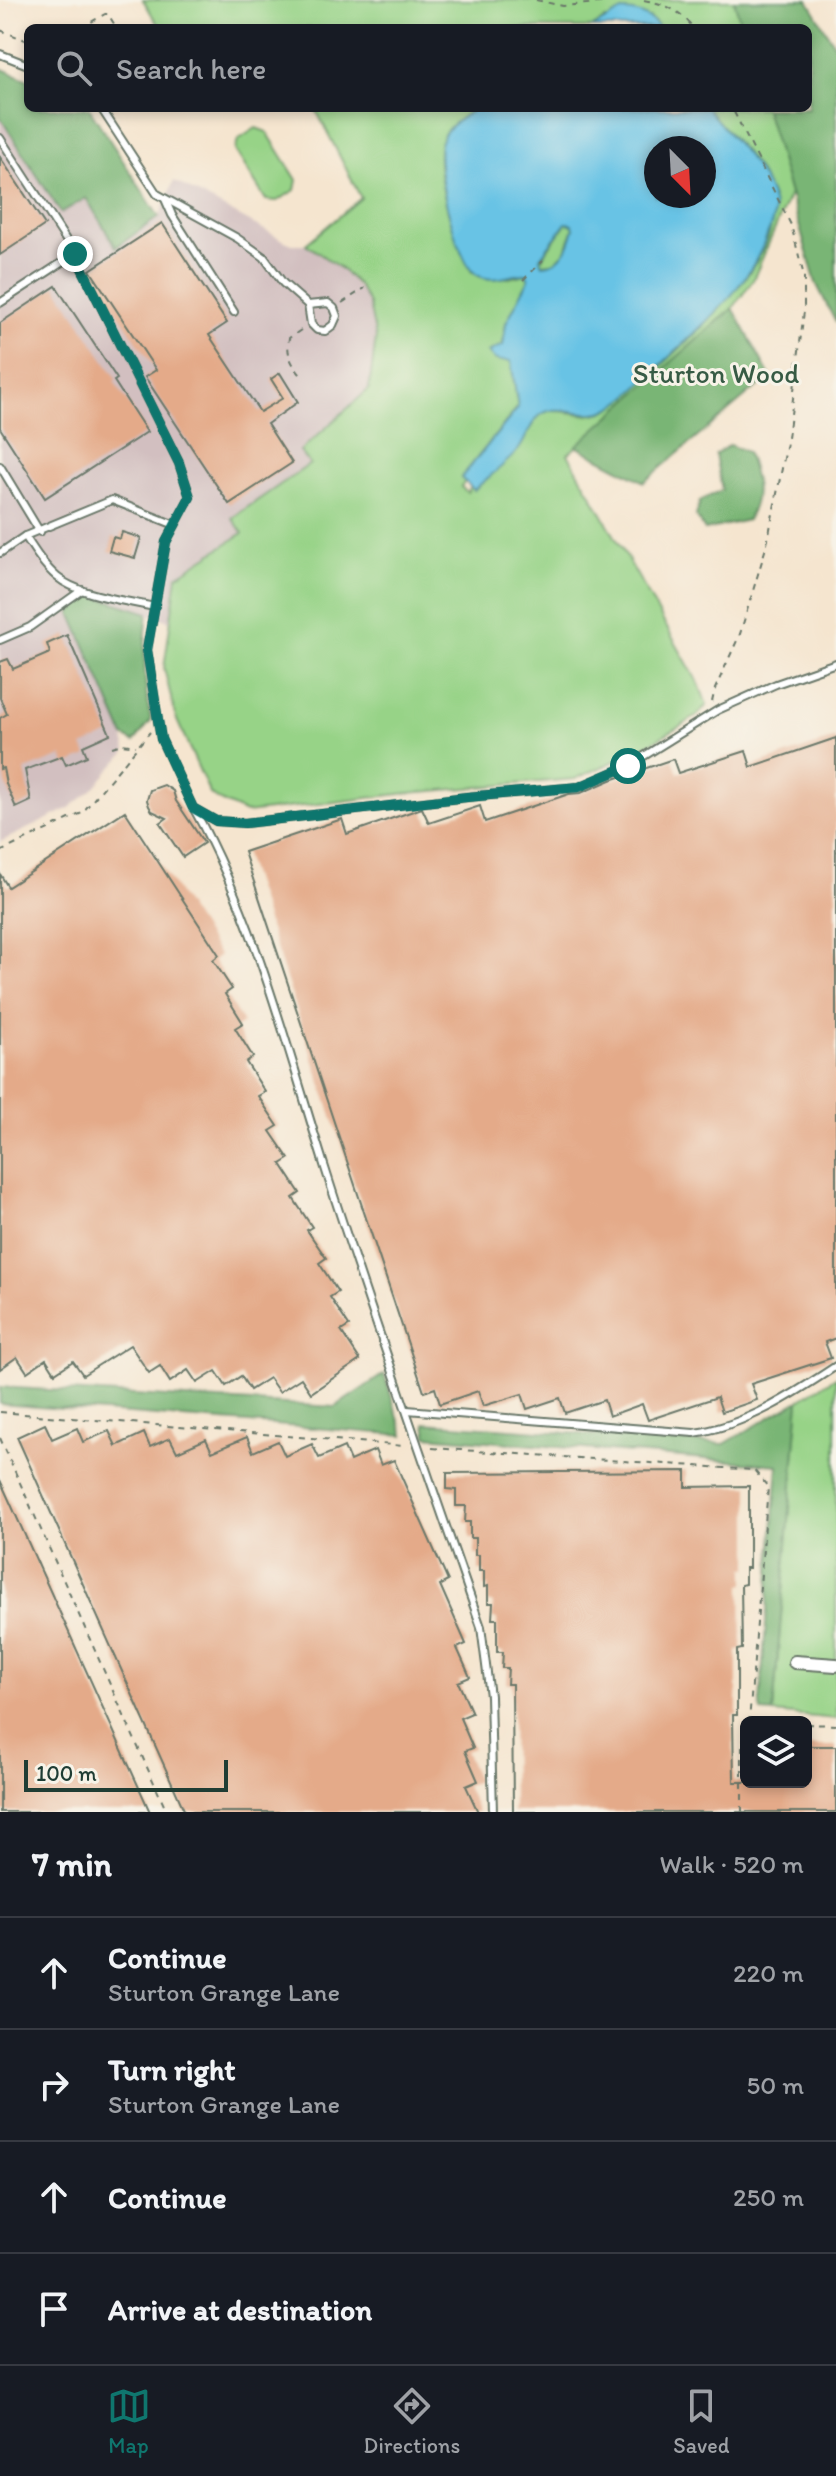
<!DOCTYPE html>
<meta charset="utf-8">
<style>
:root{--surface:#171b24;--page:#20242c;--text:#f1f3f6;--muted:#9ea1a6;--line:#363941;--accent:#0f766e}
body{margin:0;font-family:Itim,sans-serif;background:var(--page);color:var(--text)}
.controls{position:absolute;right:24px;bottom:24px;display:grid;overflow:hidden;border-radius:12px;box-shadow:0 4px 12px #0003}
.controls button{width:72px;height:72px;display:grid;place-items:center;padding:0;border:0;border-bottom:2px solid var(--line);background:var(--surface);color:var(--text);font:40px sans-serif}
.compass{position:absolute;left:644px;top:136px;width:72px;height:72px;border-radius:50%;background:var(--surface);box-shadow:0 4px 12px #0003;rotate:156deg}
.scale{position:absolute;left:24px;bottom:20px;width:204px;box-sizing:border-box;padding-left:8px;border:4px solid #1f3d34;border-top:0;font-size:22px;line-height:28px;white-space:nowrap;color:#1f3d34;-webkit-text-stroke:6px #f7f3e8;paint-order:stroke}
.stop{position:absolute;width:24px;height:24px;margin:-18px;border:6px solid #0f766e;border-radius:50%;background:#fff}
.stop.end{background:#0f766e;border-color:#fff;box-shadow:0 2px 8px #0008}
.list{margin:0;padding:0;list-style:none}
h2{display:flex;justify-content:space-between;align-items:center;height:104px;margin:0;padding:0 32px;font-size:34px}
h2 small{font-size:26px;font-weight:400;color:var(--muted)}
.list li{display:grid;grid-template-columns:52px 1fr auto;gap:24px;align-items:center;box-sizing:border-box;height:112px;padding:0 32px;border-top:2px solid var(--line)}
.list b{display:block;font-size:30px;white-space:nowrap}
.list p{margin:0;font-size:26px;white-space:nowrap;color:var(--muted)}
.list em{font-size:26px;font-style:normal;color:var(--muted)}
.icon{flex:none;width:44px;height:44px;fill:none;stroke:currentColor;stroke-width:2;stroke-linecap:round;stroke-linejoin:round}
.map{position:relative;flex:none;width:836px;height:1812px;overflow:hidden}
.search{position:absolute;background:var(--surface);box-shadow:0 4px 12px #0003;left:24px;right:24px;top:24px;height:88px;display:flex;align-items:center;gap:20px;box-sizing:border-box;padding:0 28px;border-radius:12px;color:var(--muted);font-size:30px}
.sheet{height:552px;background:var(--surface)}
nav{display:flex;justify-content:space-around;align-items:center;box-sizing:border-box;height:112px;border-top:2px solid var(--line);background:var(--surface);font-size:22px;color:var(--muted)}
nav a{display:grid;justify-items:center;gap:4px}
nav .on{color:var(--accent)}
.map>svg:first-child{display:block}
.industrial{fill:#d2bfc0}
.green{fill:#97d387;stroke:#5b885e;stroke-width:2}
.forest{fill:#79b574;stroke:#4c7954;stroke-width:2}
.water{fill:#67c3e5;stroke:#43808c;stroke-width:2;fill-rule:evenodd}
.building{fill:#e4aa89}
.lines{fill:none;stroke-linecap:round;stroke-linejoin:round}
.service-casing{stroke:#6a786a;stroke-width:10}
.minor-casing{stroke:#6a786a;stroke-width:16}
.path{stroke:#6a786a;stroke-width:2;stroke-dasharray:6 6;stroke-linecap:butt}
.service{stroke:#fff;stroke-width:6}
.minor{stroke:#fff;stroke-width:12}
.route{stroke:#0f766e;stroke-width:10}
.labels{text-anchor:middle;stroke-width:6;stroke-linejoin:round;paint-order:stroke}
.park-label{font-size:28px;fill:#375b45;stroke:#f7f3e8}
</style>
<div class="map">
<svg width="836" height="1812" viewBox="0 0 836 1812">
<rect width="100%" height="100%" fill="#f7f3e8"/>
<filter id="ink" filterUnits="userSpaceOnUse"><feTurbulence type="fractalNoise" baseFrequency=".0125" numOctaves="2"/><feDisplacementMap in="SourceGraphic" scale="16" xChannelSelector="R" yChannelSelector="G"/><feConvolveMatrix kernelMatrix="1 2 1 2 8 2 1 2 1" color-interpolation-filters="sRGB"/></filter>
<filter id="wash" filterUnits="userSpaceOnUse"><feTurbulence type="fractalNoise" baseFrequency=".006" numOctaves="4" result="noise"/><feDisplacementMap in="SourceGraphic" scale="32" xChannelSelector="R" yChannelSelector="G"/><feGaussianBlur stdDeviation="1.8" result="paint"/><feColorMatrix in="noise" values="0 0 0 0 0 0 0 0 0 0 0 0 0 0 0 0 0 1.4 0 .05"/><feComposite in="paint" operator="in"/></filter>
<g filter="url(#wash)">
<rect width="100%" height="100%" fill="#f5e5cf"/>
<polygon class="industrial" points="0,117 61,212 86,197 159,217 174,181 285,241 292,244 306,244 341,269 364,294 373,315 376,338 369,389 300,450 310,464 232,518 243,533 177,576 170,621 91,595 71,614 124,736 126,752 91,791 68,809 0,842"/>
<g class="green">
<polygon points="143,0 734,0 742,28 660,28 650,18 605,19 592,28 160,28"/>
<path d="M315,108H476C463,117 446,126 441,141C432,167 456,250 472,272L509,278L526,274L529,280L506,323L503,345L488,352L511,360L518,407L461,478L465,482L461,487L467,492L471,487L474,490L518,449L537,418L544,412L553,410L589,415L603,412L614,406C656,372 762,281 770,229C771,219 766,190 763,181C756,160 721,127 707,108H765L790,194L753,280L733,308L568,454L699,684L707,705L697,716L637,751L575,779L408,793L246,813L222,802L210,794L176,718L164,668L177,576L243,533L232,518L310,464L300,451L369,389L376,338L369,304L358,285L341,269L306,244L361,198Z"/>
<polygon points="256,128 267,132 297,180 295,190 277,201 266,200 235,150 238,140"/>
<polygon points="566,223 572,224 574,228 565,252 554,263 541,264 540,261"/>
<polygon points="836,1377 836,1719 773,1713 799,1400"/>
</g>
<g class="forest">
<polygon points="734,0 808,0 836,47 836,323 816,283 765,108 808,108 808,28 742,28"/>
<polygon points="0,68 28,80 28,108 89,108 159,217 116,247 86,198 61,213 0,117"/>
<polygon points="733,308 770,376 644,482 576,446"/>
<path d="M729,445L747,452C755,478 762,495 747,520L705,530L696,516L700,501L722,490L715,455Z"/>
<path d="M91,595L148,613C143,652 143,683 151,721L134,742L124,736L71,613L77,601Z"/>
<polygon points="384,1374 404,1435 0,1404 0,1387 335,1407"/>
<polygon points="799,1400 773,1713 761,1712 760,1703 778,1465 427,1436 425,1423 724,1444"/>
</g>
<g class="water">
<path d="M622,11C638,11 649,16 660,28H592Z"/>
<path d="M476,108H707C727,134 771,176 774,208C775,217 770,229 766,238C747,290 702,325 663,363C646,379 628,400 607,410C585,420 561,402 542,414C531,421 527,438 519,449C507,464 488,477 474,490L461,478L518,408L511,361C500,361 495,363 488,352L503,345L506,323L529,279L526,274C509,274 494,284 477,275C457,264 433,163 441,141C446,126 463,117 476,108ZM656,148H704V196H656ZM566,223L572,224L574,228C570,245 563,264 543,265L540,258Z"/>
</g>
<g id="blocks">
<g class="building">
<polygon points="0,157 45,225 0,255"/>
<polygon points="162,223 227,323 209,335 260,412 283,398 271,379 280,373 298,402 267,424 292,463 229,504 145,377 156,370 90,270"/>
<polygon points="56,286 117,379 114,381 147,432 45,498 0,428 0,323"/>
<polygon points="122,532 141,538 135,558 109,551 113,537 120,539"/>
<polygon points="67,635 110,734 83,746 87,756 66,765 62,756 25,770 31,801 16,808 6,784 3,768 0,769 0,718 7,714 0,698 0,662 8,659 13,669 50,653 47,644"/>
<polygon points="836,738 836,1338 825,1342 831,1358 751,1384 757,1400 722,1412 717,1397 648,1420 642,1404 609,1416 604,1400 565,1413 560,1398 527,1409 522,1394 483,1406 478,1391 440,1404 435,1388 424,1392 244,852 342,819 347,834 422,808 429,823 480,806 485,822 569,794 581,793 611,780 673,759 678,773 746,751 751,767"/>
<polygon points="164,785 173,791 176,801 204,843 183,857 160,823 167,818 152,811 149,806 147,800 150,790"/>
<polygon points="125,811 219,955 213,960 232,989 225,994 243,1023 235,1028 253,1057 246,1062 265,1092 258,1096 278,1126 270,1131 289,1159 281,1164 300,1193 293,1198 312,1227 307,1230 326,1258 319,1263 338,1292 330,1297 349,1326 341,1331 360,1360 311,1393 301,1378 279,1392 269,1378 250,1390 241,1376 226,1386 216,1371 197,1383 188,1370 170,1382 160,1366 149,1373 130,1345 83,1375 73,1361 55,1373 46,1359 27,1372 17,1357 0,1369 0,874 8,887"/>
<polygon points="45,1424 52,1439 77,1428 83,1442 109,1431 116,1446 144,1433 150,1447 170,1438 177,1452 206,1439 212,1452 247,1437 253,1452 278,1441 285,1456 312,1444 319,1458 344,1447 350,1461 375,1450 381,1465 394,1460 448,1581 440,1585 466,1644 457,1648 470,1677 458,1682 472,1713 460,1718 473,1748 465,1751 478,1781 466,1786 478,1812 185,1812 17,1437"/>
<polygon points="686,1471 686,1487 749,1486 749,1568 745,1568 745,1584 741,1585 742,1649 737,1650 737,1715 733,1715 734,1782 806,1782 806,1746 836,1746 836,1812 513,1812 512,1684 507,1684 508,1668 502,1668 503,1652 497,1652 497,1619 492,1619 493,1603 488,1603 488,1586 484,1587 484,1571 479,1571 479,1555 475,1555 475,1538 470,1538 470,1522 465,1522 466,1506 456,1506 456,1490 447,1489 447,1473"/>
<polygon points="0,1480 150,1812 0,1812"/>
</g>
</g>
</g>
<g filter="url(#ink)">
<use href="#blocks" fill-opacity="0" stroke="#6a786a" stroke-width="2"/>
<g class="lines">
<g class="service-casing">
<g id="service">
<polyline points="0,54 28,65"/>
<polyline points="101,108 157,194 237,238 264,257 283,283 308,305 311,324 317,330 325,331 333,325 337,316 334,308 328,303 308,305"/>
<polyline points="0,138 75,254 179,463 190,497 166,542 147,650 156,708 161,739 193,808 216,821 245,823 467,797 579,787 628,766 718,710 776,684 836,663"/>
<polyline points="165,199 172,215 234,312"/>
<polyline points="0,303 75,254"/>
<polyline points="0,466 40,532"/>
<path d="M25,536C34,550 44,566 57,577C80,596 125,600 154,607"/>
<polyline points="0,553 25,536 112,500 175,525"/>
<polyline points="0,640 30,627 82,590"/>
<path d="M195,811C256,922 287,1048 325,1168C374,1322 428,1474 481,1627L490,1696L493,1812"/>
<path d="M407,1410L694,1433C745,1426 794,1394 836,1366"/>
</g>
</g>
<g class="minor-casing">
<polyline id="minor" points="795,1662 836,1665"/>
</g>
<g class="path">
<polyline points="536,0 563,6 631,0"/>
<path d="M644,0C664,4 681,10 693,28"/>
<polyline points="81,28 105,14 108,14 116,27"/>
<polyline points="0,30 28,41"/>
<polyline points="523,280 543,261"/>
<polyline points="342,303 365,288"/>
<path d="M301,330L289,338C286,356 292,364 303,378"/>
<polyline points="712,702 715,689 740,634 767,544 788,438 804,311 804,276 791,225 732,108"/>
<polyline points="112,747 122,744 136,746"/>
<polyline points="0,852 82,813 150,732"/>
<polyline points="0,1412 405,1446"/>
<polyline points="0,1438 167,1812"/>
<polyline points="432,1448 754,1470 768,1487 749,1722"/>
<polyline points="806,1724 836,1725"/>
<polyline points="742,1812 742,1745 746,1732"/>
</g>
<use href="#service" class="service"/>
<use href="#minor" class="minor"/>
</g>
</g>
<g class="lines" filter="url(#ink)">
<polyline class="route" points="75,254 179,463 190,497 166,542 147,650 161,739 193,808 216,821 245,823 467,797 579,787 628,766"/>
</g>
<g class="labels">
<g class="park-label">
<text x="716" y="383">Sturton Wood</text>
</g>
</g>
</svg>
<div class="controls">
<button><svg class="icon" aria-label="layers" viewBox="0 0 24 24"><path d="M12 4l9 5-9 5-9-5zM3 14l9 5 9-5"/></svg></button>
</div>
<svg class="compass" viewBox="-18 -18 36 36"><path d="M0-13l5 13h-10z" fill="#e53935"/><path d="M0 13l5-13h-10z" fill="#9ea1a6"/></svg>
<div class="scale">100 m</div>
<div class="stop" style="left:628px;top:766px"></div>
<div class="stop end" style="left:75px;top:254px"></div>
<div class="search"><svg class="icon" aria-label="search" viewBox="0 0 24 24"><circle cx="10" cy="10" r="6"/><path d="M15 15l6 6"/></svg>Search here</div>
</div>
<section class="sheet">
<h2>7 min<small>Walk · 520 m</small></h2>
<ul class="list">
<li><svg class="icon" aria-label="ahead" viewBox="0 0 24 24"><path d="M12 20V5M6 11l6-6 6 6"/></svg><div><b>Continue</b><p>Sturton Grange Lane</p></div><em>220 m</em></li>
<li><svg class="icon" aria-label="right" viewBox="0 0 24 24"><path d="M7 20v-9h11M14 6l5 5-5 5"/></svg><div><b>Turn right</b><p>Sturton Grange Lane</p></div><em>50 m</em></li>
<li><svg class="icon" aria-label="ahead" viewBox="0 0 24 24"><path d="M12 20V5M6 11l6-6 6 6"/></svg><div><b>Continue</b></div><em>250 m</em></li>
<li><svg class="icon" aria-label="arrive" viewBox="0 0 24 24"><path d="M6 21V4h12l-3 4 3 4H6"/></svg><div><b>Arrive at destination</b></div></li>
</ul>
</section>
<nav>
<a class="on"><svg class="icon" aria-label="map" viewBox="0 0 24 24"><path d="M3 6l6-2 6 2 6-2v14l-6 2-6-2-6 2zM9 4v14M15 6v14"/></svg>Map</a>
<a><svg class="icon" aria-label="directions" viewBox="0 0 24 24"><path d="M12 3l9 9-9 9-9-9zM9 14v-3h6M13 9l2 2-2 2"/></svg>Directions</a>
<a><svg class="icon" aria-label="saved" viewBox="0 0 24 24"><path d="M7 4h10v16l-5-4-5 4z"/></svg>Saved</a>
</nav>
